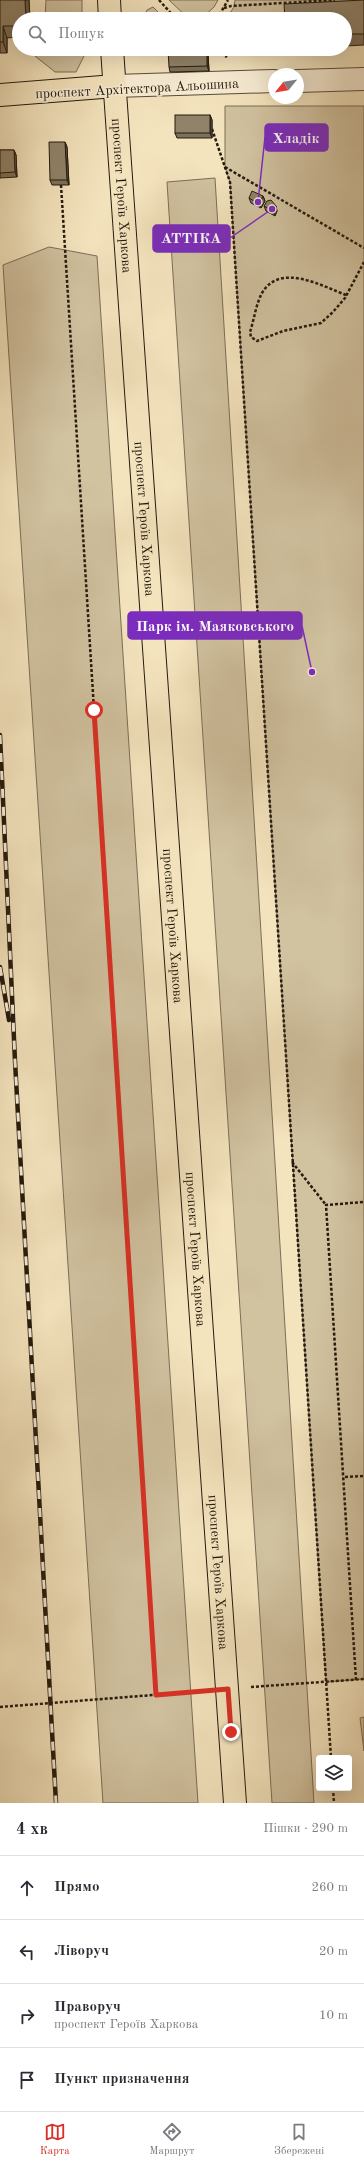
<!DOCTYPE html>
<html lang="uk">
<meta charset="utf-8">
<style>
:root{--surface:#fff;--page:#f7f7f7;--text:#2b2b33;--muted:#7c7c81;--line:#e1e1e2;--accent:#d93025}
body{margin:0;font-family:"Old Standard TT",serif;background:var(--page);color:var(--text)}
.controls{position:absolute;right:12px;bottom:12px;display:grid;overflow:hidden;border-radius:4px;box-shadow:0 4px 16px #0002}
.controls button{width:36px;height:36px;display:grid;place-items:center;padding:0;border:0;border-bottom:1px solid var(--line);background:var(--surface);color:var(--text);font:20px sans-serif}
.compass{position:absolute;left:268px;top:68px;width:36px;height:36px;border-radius:50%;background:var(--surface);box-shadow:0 4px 16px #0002;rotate:240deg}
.stop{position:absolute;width:12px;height:12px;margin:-9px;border:3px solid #d93025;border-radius:50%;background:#fff}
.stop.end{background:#d93025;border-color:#fff;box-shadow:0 1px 4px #0008}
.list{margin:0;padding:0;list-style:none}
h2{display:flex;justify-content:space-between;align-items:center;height:52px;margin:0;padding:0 16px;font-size:17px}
h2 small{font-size:13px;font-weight:400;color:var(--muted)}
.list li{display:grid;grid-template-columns:26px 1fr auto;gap:12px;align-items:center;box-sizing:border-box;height:64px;padding:0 16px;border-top:1px solid var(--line)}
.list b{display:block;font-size:15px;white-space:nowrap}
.list p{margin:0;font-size:13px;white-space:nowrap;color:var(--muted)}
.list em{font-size:13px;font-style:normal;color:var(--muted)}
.icon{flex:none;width:22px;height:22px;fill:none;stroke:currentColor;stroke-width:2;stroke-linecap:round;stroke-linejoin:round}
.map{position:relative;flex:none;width:364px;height:1803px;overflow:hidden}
.search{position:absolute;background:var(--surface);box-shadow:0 4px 16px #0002;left:12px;right:12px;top:12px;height:44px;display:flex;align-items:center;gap:10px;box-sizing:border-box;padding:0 14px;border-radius:22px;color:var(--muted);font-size:15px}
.sheet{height:308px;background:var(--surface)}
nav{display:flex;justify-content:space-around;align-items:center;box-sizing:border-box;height:56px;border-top:1px solid var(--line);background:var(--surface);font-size:11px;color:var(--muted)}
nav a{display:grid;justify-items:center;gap:2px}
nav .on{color:var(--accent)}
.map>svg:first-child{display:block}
.green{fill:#d1c2a0;stroke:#7a6e57}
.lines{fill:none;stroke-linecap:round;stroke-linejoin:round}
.minor-casing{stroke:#584c3a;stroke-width:24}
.major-casing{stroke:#241a0e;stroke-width:24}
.path{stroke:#241a0e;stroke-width:2.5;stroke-dasharray:3 2;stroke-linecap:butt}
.minor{stroke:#f8edd5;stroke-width:22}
.major{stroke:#f4e4be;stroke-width:22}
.rail-casing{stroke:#241a0e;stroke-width:4.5}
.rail{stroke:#f8edd5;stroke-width:3;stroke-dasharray:9;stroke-linecap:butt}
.wall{fill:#7c715b;stroke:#241a0e}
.shaded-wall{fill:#655c4a;stroke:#241a0e}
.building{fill:#90836a;stroke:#241a0e}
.route{stroke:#d93025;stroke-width:5}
.labels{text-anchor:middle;stroke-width:3;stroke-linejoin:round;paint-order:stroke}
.street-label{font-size:14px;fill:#241a0e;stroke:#f8edd5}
.leader{fill:none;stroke:#7b2cbf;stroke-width:1.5}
.callout-dot{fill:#7b2cbf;stroke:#f8edd5;stroke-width:1.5}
.callout{fill:#7b2cbf;stroke:#7b2cbf;stroke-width:1.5}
.callout-label{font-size:15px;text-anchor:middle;font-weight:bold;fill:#fff}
</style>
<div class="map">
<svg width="364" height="1803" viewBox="0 0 364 1803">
<rect width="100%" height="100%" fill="#f4e4be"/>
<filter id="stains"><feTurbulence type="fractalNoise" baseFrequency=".005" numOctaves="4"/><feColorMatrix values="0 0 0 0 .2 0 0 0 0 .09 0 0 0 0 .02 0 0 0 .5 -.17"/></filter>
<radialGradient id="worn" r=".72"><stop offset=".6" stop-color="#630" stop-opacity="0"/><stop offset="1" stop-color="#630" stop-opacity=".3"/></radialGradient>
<g class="green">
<polygon points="46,0 82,0 82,19 45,19"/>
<polygon points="169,0 218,0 214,7 201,19 189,19"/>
<polygon points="235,0 364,0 364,12 288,19 226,19 234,7"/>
<polygon points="153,7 165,19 143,19 147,10"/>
<polygon points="39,49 84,49 84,56 76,72 55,72 35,56"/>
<polygon points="225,106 364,106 364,1679 326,1682 230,182 225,167"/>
<polygon points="215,178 314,1803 272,1803 167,182"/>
<polygon points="49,247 97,256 198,1803 103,1803 3,265"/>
<polygon points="364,1717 364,1751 360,1718"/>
</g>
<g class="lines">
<g class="minor-casing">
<g id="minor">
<polyline points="298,81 364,79"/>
<polyline points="115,86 274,81"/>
</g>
</g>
<g class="major-casing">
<g id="major">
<polyline points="109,0 110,19"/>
<path id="s1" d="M112,49L235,1803"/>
<polyline points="0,95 115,86"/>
</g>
</g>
<g class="path">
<polyline points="159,0 176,19"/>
<polyline points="224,8 231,6 335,0"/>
<polyline points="217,19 228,0"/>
<polyline points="212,49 227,57"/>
<polyline points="212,129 230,182 331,1758"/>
<polyline points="225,167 364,248"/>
<polyline points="61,185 156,1695"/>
<path d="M346,295C322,286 280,262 262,293C256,304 254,320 250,332L251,337L257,341L283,331L321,323L333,312L345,298L364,262"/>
<polyline points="292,1162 326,1205"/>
<polyline points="345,1477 364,1476"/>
<polyline points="356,1680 326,1205 364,1202"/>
<polyline points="251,1687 364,1679"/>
<polyline points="0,1707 204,1691"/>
<polyline points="333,1788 334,1803"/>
</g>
<use href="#minor" class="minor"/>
<use href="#major" class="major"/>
<g class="rail-casing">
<g id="rail">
<polyline points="0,735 15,1061 56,1803"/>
<polyline points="0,967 9,1020"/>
</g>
</g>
<use href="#rail" class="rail"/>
</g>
<g class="wall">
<polygon points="0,0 29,0 30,19 19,19 19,37 7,38 7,53 0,53"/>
<polygon points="364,0 364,45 345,46 345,19"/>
<polygon points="208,54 209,71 170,72 169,67"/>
<polygon points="210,115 212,120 212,138 177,138 175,133"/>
<polygon points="65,142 67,147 69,185 52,185 50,180"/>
<polygon points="0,150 14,150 16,155 17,177 0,178"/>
<polygon points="263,196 265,201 261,208 251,203 249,198"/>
<polygon points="264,206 276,206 277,211 275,216 266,211"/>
</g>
<g class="shaded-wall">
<polygon points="25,0 29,0 30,19 26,19"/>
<polygon points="3,26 7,38 7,53 3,42"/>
<polygon points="207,50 208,54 209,71 207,66"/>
<polygon points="210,115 212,120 212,138 210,133"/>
<polygon points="65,142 67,147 69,185 67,180"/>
<polygon points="14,150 16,155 17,177 15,172"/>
<polygon points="263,196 265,201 261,208 259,204"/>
<polygon points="276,206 277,211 275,216 273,211"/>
</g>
<g class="building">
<polygon points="0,0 25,0 26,19 19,19 19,26 3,26 3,42 0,42"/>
<polygon points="364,0 364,34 345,34 345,19 285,19 284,4"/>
<polygon points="168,50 207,50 207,66 169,67"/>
<rect x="175" y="115" width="35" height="18"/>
<polygon points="49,142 65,142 67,180 50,180"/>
<polygon points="0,150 14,150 15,172 0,173"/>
<polygon points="252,191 263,196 259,204 249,198"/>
<polygon points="271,200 276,206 273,211 264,206 267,201"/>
</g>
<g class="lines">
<polyline class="route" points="94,710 156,1695 228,1689 231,1732"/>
</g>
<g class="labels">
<g class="street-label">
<text transform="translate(137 88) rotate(-3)" y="5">проспект Архітектора Альошина</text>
<text dy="5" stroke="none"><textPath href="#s1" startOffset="147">проспект Героїв Харкова</textPath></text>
<text dy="5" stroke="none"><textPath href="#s1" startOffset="471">проспект Героїв Харкова</textPath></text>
<text dy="5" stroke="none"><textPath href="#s1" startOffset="879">проспект Героїв Харкова</textPath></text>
<text dy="5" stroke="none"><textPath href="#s1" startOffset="1203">проспект Героїв Харкова</textPath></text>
<text dy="5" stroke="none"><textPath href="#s1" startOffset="1527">проспект Героїв Харкова</textPath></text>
</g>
</g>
<path class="leader" d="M258 202L265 137M272 209L230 238M312 672L302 626"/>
<g class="callout-dot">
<circle cx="258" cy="202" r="4"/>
<circle cx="272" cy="209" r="4"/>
<circle cx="312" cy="672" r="4"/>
</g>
<g class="callout">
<rect x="265" y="124" width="63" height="27" rx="4"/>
<rect x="153" y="225" width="77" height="27" rx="4"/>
<rect x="128" y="612" width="174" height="27" rx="4"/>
</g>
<g class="callout-label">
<text x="296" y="143">Хладік</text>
<text x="191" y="243">АТТІКА</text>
<text x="215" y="631">Парк ім. Маяковського</text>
</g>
<rect width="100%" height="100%" filter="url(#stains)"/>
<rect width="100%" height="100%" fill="url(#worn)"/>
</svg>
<div class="controls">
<button><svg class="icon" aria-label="layers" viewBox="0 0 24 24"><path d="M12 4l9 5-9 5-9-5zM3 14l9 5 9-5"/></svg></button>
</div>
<svg class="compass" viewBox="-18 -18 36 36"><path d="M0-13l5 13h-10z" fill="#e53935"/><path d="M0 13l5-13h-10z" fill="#7c7c81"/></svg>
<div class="stop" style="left:94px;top:710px"></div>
<div class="stop end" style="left:231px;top:1732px"></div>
<div class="search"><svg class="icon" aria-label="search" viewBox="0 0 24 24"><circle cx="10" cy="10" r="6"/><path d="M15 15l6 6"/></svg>Пошук</div>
</div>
<section class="sheet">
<h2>4 хв<small>Пішки · 290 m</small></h2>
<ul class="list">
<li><svg class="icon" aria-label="ahead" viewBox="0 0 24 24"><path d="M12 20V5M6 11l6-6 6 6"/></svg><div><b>Прямо</b></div><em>260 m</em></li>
<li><svg class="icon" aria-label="left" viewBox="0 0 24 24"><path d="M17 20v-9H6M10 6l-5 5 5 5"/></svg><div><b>Ліворуч</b></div><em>20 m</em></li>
<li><svg class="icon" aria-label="right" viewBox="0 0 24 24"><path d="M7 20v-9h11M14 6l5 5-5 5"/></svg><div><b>Праворуч</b><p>проспект Героїв Харкова</p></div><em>10 m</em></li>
<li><svg class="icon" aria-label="arrive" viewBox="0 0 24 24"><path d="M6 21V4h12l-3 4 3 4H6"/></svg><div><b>Пункт призначення</b></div></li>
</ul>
</section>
<nav>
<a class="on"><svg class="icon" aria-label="map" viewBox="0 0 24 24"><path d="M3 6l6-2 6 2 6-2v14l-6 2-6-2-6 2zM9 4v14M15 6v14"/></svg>Карта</a>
<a><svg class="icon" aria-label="directions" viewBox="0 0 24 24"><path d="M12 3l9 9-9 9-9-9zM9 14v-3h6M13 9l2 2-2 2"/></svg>Маршрут</a>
<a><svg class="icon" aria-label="saved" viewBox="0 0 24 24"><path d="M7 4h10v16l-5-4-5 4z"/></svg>Збережені</a>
</nav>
